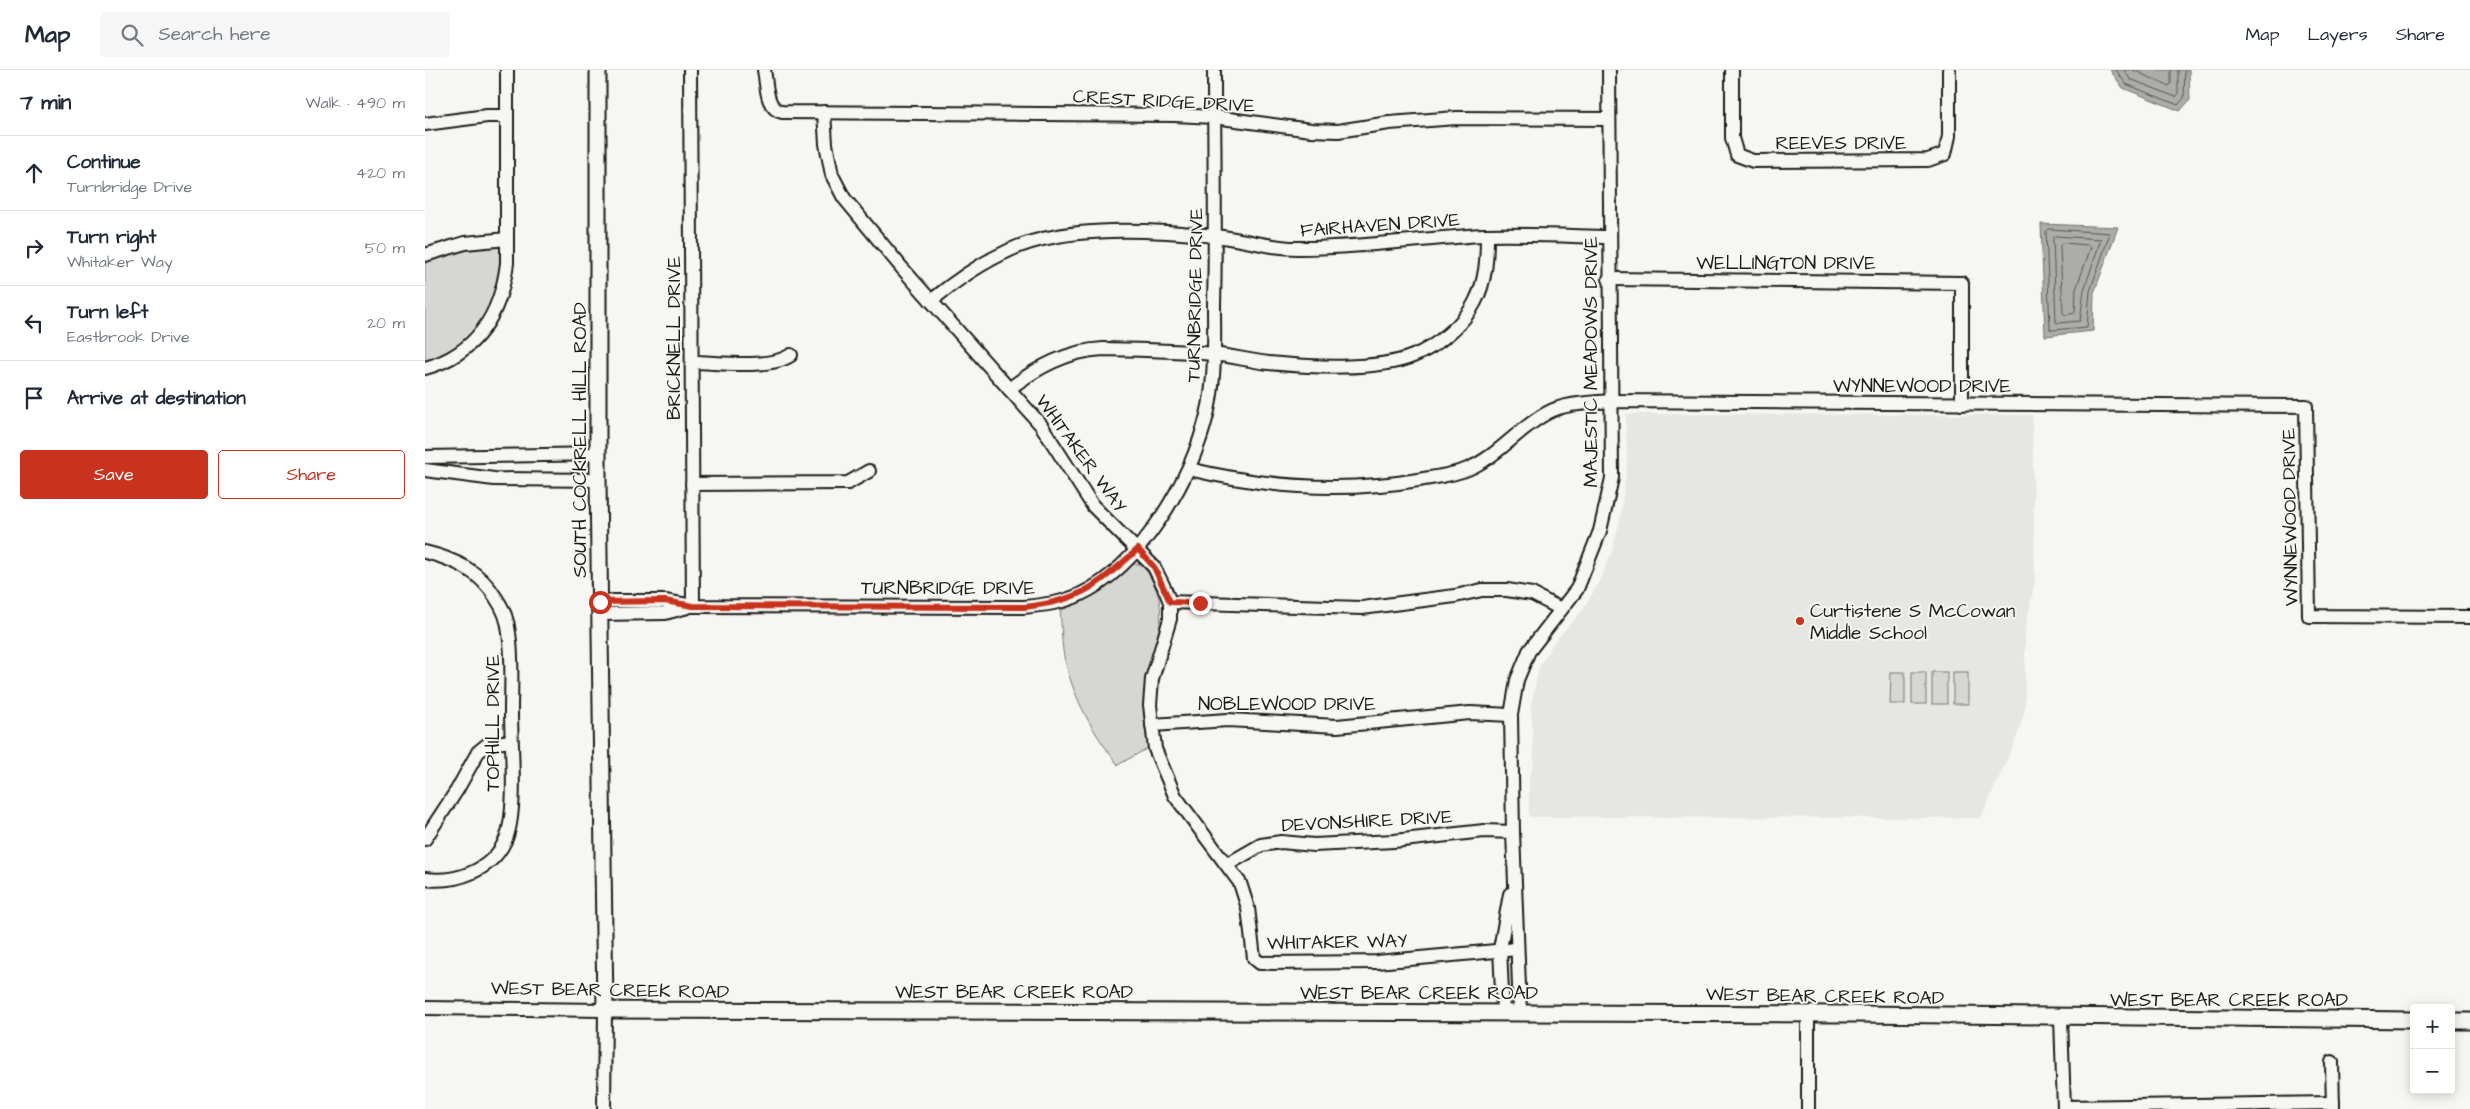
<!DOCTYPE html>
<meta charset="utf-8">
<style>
:root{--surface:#fff;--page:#f6f6f7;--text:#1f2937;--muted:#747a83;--line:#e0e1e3;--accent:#c8321e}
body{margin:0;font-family:"Architects Daughter",sans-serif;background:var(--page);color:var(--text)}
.controls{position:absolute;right:15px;bottom:15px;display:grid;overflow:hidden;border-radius:5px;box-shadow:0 2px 12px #0003}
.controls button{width:45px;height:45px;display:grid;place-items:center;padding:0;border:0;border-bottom:1px solid var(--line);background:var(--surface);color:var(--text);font:25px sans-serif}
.stop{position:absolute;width:15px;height:15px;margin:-11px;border:4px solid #c8321e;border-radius:50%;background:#fff}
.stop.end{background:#c8321e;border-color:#fff;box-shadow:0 1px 5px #0008}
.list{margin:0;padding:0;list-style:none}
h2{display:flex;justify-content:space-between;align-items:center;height:65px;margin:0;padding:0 20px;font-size:21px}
h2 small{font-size:16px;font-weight:400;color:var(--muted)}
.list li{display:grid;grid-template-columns:32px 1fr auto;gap:15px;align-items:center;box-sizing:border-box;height:75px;padding:0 20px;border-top:1px solid var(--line)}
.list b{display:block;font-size:19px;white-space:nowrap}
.list p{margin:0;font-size:16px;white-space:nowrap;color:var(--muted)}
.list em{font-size:16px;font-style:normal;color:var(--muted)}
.actions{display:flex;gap:10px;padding:15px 20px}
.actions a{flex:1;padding:11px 0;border:1px solid var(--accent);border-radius:5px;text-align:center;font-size:18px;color:var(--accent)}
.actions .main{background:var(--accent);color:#fff}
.icon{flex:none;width:28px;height:28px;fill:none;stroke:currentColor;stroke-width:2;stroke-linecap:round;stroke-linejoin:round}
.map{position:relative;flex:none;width:2045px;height:1039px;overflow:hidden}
header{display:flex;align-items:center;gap:30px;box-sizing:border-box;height:70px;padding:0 25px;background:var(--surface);border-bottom:1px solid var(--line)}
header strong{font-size:24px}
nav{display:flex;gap:28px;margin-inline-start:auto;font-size:18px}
.search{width:350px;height:45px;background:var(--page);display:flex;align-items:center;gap:12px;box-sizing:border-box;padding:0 18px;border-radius:5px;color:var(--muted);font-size:19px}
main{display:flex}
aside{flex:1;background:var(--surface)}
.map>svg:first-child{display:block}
.built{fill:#e6e6e2}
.green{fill:#d6d6d2;stroke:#797977}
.water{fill:#acaca9;stroke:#727271}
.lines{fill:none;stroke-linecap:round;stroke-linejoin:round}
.shore{stroke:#565654;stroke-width:1}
.minor-casing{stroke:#1c1c1c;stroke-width:16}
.major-casing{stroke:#1c1c1c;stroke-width:19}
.minor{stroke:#f6f6f2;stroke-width:12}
.major{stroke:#f6f6f2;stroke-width:15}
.route{stroke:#c8321e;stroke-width:6}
.poi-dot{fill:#c8321e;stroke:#f6f6f2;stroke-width:2}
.labels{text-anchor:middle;stroke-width:4;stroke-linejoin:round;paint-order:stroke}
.street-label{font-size:19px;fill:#1c1c1c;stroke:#f6f6f2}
.poi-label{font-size:19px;fill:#1c1c1c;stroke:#f6f6f2;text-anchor:start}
</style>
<header>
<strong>Map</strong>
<div class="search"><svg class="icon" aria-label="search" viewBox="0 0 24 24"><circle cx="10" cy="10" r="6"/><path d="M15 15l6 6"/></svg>Search here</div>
<nav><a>Map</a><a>Layers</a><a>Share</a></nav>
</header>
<main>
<aside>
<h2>7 min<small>Walk · 490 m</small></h2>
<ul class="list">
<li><svg class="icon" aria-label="ahead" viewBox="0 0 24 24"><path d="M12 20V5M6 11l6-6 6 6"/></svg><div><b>Continue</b><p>Turnbridge Drive</p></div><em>420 m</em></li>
<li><svg class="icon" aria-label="right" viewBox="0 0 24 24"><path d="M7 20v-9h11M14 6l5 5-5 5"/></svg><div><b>Turn right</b><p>Whitaker Way</p></div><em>50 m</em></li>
<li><svg class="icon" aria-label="left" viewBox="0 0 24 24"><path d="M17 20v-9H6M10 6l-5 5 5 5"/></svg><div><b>Turn left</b><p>Eastbrook Drive</p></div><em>20 m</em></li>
<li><svg class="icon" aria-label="arrive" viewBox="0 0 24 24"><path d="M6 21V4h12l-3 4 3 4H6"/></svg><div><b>Arrive at destination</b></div></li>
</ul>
<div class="actions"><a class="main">Save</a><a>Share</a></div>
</aside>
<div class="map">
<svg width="2045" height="1039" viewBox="0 0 2045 1039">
<rect width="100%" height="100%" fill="#f6f6f2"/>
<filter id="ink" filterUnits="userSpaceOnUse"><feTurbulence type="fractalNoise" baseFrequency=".02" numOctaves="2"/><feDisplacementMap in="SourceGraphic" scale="10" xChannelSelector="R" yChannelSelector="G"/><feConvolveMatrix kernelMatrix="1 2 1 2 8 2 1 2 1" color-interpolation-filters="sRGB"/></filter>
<g filter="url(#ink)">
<polygon class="built" points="1201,344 1607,345 1610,510 1600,562 1600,640 1591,669 1556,748 1104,747 1104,710 1109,691 1106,635 1114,598 1128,573 1157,541 1173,514 1187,482 1195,450 1202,395"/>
<g class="green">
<path d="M69,175L73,176C79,183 76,194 75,202C68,244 43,280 0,292V192L36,180Z"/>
<path d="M708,494H717C753,545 727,567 720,620C717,639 720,659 723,678L693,695C668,662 650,632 640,591C636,575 637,557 635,541C663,529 684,513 708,494Z"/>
<polygon points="1466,602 1480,602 1480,634 1465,634"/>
<rect x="1487" y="602" width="14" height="32"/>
<rect x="1507" y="602" width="15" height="32"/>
<rect x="1528" y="602" width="15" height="32"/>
</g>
<g class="water">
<polygon points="1685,0 1764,0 1765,30 1755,41 1698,18"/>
<polygon points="1616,154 1693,157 1669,223 1668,261 1620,266"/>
</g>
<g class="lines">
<g class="shore">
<polyline points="1691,0 1701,14 1753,35 1759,28 1760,0"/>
<polyline points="1699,0 1705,9 1751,27 1753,25 1753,0"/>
<polyline points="1708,0 1743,16 1746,14 1746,0"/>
<polygon points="1624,159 1685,163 1665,221 1662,257 1627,260 1625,259 1621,162"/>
<polygon points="1630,166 1676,169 1659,220 1655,251 1633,253 1631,252 1628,168"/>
<polygon points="1638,173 1663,175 1666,177 1651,219 1650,243 1640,245 1638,243 1635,176"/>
</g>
<g class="minor-casing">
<g id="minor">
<polyline points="265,0 268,536"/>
<path d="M339,0C342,14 340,38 357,42L750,45L789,47L886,60L913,61L964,53L1032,48L1184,49"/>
<polyline points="1307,0 1307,68 1312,85 1328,91 1503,90 1520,84 1524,66 1524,0"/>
<polyline points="399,42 401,74 407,105 419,128 477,198 616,355 668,436 729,497 738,515 745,532 745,549 727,609 725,635 730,679 750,726 815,813 823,838 829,888 835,893 952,892 1092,879"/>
<polyline points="0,54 62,46 81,46"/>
<polyline points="0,185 40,173 82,169"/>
<polyline points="1184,209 1537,213 1537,334"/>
<path d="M506,231C530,211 556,193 585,180C641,154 730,160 790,166C819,169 847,179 876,178C937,178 998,168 1060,165C1101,164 1143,166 1184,167"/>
<path d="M267,292C293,292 344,300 366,285"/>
<path d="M0,298C52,284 76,243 82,193V0"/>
<path d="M584,319C613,297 642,281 678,279C714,280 751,280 788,284C807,286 825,291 844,293C883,297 952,301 988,286C1011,277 1039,254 1050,232C1061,211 1062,188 1062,165"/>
<polyline points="0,387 174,384"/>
<path d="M764,399C839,417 917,423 993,410C1010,407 1030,405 1045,398C1074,385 1094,358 1122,343C1140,333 1165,333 1185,331L1881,336L1884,546L2045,547"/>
<polyline points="0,400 69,409 173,410"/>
<polyline points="267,414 423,413 444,401"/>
<path d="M0,482C29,489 55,501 71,528C78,538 83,551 84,563C88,589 86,617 86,643C86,676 93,743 80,771C66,801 31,813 0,809"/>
<path d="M175,531H240L268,536L599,537C618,535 637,533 654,525C717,496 766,409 782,345C791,309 789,271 789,235C791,157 789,78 789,0"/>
<polyline points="745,532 937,538 1030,526 1057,520 1082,520 1107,524 1136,539"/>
<polyline points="175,544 240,543 263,537"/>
<polyline points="727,655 803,650 912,656 1045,643 1086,645"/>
<polyline points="0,769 32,720 53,682 63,674 86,671"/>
<polyline points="803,794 836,775 856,772 889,775 969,771 1059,761 1088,762"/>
<polyline points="0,938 180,940 179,1039"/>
<polyline points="1078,942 1075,879 1085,824"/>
<polyline points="1095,942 1088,762 1086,645 1092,610 1104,581 1152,519 1175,461 1187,408 1184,0"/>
<polyline points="1636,948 1639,1039"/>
<polyline points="1907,992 1908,1039"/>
<polyline points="1639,1037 1908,1033"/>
<polyline points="1383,1039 1383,945"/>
</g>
</g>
<g class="major-casing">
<g id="major">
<polyline points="173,0 173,410 180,940 1432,944 1989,950"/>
<polyline points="2026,951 2045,951"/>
</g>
</g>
<use href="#minor" class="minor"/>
<use href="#major" class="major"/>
</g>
</g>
<g class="lines" filter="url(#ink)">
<path class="route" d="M175,532L240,531L268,536L599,537C656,531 671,516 713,479L729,497L745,532L775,533"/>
</g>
<circle class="poi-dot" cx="1375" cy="551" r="5"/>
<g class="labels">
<g class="street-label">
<text transform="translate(739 30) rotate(3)" y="7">CREST RIDGE DRIVE</text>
<text x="1416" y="79">REEVES DRIVE</text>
<text transform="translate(955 154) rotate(-4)" y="7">FAIRHAVEN DRIVE</text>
<text x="1361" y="199">WELLINGTON DRIVE</text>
<text transform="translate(769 225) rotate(-89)" y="7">TURNBRIDGE DRIVE</text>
<text transform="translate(248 268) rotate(-90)" y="7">BRICKNELL DRIVE</text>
<text transform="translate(1165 292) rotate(-90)" y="7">MAJESTIC MEADOWS DRIVE</text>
<text x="1497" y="322">WYNNEWOOD DRIVE</text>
<text transform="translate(154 370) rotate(-90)" y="7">SOUTH COCKRELL HILL ROAD</text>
<text transform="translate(657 383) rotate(54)" y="7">WHITAKER WAY</text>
<text transform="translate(1864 447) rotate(-91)" y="7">WYNNEWOOD DRIVE</text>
<text x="523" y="524">TURNBRIDGE DRIVE</text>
<text x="862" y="640">NOBLEWOOD DRIVE</text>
<text transform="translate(67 653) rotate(-90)" y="7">TOPHILL DRIVE</text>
<text transform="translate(942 750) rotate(-3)" y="7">DEVONSHIRE DRIVE</text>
<text transform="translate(912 871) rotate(-1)" y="7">WHITAKER WAY</text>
<text transform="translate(185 919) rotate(1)" y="7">WEST BEAR CREEK ROAD</text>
<text x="589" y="928">WEST BEAR CREEK ROAD</text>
<text x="994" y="929">WEST BEAR CREEK ROAD</text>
<text transform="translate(1400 925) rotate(1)" y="7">WEST BEAR CREEK ROAD</text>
<text x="1804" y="936">WEST BEAR CREEK ROAD</text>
</g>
<g class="poi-label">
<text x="1385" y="547">Curtistene S McCowan<tspan x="1385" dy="22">Middle School</tspan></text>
</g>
</g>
</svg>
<div class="controls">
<button>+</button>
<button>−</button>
</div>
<div class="stop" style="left:175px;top:532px"></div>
<div class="stop end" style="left:775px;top:533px"></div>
</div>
</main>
